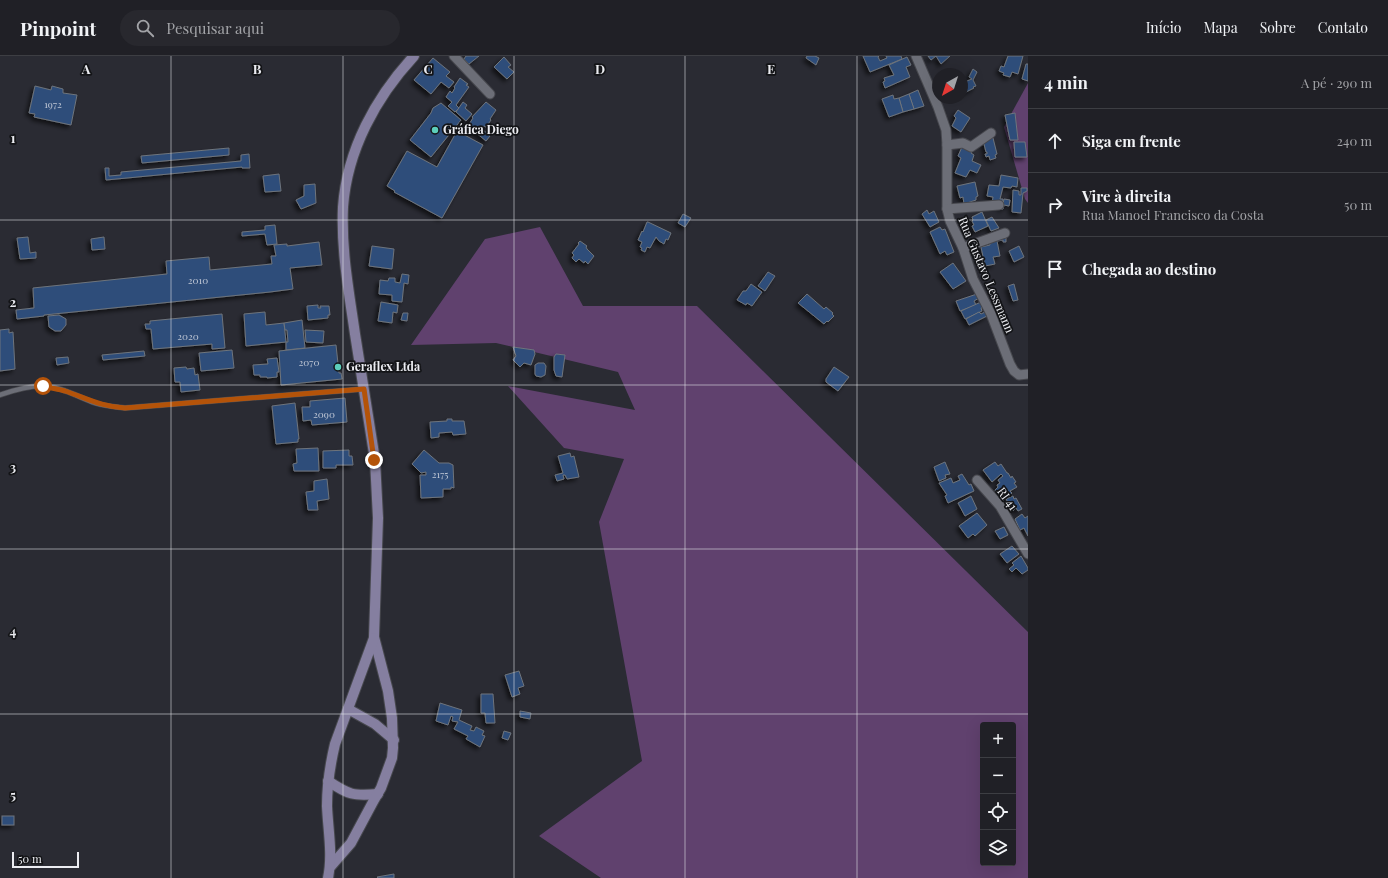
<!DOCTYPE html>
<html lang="pt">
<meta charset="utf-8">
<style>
:root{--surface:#202026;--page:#28282e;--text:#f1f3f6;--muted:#a2a3a7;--line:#3d3e43}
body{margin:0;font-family:"Playfair Display",serif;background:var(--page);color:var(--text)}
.controls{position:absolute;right:12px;bottom:12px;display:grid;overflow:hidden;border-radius:4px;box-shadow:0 4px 16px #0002}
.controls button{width:36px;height:36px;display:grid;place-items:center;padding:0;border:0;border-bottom:1px solid var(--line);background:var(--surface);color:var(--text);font:20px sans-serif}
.compass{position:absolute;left:932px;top:12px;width:36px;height:36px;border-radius:50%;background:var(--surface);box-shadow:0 4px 16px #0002;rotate:219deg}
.scale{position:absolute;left:12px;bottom:10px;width:67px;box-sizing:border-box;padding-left:4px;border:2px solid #ebecf1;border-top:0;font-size:11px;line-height:14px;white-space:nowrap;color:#ebecf1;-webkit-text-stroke:3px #131417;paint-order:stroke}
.stop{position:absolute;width:12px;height:12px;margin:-9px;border:3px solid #b45309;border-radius:50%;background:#fff}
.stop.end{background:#b45309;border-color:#fff;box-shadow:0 1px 4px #0008}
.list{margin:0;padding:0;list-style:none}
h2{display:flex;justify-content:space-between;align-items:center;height:52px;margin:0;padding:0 16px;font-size:17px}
h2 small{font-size:13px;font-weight:400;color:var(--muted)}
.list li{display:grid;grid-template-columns:26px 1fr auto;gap:12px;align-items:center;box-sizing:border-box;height:64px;padding:0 16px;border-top:1px solid var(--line)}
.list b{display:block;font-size:15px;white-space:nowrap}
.list p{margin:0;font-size:13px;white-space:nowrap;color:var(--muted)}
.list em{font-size:13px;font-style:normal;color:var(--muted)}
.icon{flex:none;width:22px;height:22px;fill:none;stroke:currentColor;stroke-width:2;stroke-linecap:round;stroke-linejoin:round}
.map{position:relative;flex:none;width:1028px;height:822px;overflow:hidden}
header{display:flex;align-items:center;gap:24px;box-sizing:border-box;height:56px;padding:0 20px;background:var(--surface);border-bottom:1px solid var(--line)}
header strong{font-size:19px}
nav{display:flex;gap:22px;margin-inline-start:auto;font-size:14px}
.search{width:280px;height:36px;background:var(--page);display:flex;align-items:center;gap:10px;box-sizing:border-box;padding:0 14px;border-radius:22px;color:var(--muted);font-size:15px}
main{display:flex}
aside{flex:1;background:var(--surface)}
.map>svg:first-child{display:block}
.green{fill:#60416e;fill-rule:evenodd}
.building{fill:#2d4d7a;stroke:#6e747c;filter:url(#shadow)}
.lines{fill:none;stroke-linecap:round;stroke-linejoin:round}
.lane-casing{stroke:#47484e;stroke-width:6}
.street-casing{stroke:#47484e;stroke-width:11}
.secondary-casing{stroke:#47484e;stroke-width:12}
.lane{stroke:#6c6e77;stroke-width:4.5}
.street{stroke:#6c6e77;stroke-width:9}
.secondary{stroke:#857fa0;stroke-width:10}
.route{stroke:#b45309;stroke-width:5}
.grid{fill:none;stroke:#ebecf1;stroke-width:1;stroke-opacity:0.55}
.poi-dot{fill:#5ccebb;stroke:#131417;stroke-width:1.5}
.labels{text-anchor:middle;stroke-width:3.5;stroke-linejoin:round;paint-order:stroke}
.number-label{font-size:10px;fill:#bcc4d3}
.poi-label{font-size:12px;font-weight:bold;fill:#ebecf1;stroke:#131417;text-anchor:start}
.street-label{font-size:12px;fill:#ebecf1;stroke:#131417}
.grid-label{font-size:13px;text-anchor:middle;font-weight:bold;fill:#ebecf1;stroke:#131417;stroke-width:3.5;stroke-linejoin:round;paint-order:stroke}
</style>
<header>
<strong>Pinpoint</strong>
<div class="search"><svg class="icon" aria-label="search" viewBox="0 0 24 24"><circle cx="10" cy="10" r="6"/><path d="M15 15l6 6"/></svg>Pesquisar aqui</div>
<nav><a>Início</a><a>Mapa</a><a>Sobre</a><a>Contato</a></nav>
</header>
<main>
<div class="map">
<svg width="1028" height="822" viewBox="0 0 1028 822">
<defs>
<filter id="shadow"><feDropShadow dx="-3" dy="3" stdDeviation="2" flood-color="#0009"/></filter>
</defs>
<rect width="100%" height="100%" fill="#2a2b33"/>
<g class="green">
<polygon points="1028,27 1028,147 1025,143 1004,71"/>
<path d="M540,171L583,250H697L1028,576V822H601L539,780L642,705L599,466L624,403L564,392L508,330L635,354L618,316L496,287L411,289L485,183ZM983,669H1013V807H983Z"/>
</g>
<g class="building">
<polygon points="466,0 479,0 469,8 464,3"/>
<polygon points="807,0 815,0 819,2 816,9 806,2"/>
<polygon points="863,0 879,0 878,1 880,5 887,2 886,0 901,0 902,3 870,16"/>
<polygon points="928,0 950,0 941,8 936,0 931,4"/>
<polygon points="1008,0 1023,0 1018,18 1012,16 1010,21 1003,19 1004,17 999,15 1001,10 1004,11"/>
<polygon points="504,1 511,9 508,11 514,16 507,23 494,11"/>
<polygon points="907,1 911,9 906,11 910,21 885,32 883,26 885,25 884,22 894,19 889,9"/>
<polygon points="433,2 450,16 446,20 454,26 449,32 441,26 431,38 414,24"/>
<polygon points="1026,8 1028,8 1028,25 1022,23"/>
<polygon points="973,13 977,16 973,24 976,30 973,31 974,32 962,38 962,27 972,23 969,21"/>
<polygon points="460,22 468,28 466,29 469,31 456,49 459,52 455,56 448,50 452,46 446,41 450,35 452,37 455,32 454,31"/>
<polygon points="35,30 51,34 52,30 63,33 63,37 77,39 71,69 34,61 35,58 29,57"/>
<polygon points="918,34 924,50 914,53 909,38"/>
<polygon points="909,38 914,53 903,56 899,42"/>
<polygon points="893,39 894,43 899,42 903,56 889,61 882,43"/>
<polygon points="463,46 467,49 465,52 472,58 466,65 456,56"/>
<polygon points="486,46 496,54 490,63 491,64 486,71 484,70 482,73 490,80 486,85 468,70 473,62 472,61"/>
<polygon points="441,47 461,64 431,101 410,84 431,57 433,52"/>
<polygon points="958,54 970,62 961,76 952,70 956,62 954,60"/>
<polygon points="1015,57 1018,84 1010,84 1005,59"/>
<polygon points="457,75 483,89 442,162 394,136 395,135 387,130 407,95 437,111"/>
<polygon points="993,82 997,98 995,99 996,102 990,104 989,100 986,101 985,98 987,98 987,96 986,96 983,84"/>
<polygon points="1014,86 1025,86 1027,101 1015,101"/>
<polygon points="962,91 972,95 971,97 974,99 972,105 981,109 977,117 970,114 966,121 955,117 961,102 958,100"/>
<polygon points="229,92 229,99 142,107 141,100"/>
<polygon points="249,98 250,112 242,112 242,111 106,124 105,112 109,112 109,120 121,119 121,116 241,105 241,99"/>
<polygon points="279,118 281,135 265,136 263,120"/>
<polygon points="1001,119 1018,122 1017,131 1012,130 1011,132 1003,131 1000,143 1003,143 1002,148 1003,148 1004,143 1010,144 1009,150 1004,149 1003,153 1001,153 1002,149 992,148 993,141 987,140 989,129 999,130"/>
<polygon points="975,126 978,140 976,141 976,144 964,148 963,141 960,142 957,130"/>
<polygon points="315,128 316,147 301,153 296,144 304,140 304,129"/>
<polygon points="1021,132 1027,132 1027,135 1023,137 1021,157 1012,156 1013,134 1019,135 1019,139 1021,139"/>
<polygon points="927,154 929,158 934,155 939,166 930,171 922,158"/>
<polygon points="982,156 988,170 975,176 972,170 974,169 972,165 973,164 972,161"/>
<polygon points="683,158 691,162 685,171 678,167"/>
<polygon points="992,161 999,172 991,175 986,164"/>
<polygon points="647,166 648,166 671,177 668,184 666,183 664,188 659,185 656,181 650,192 647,191 645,196 641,194 642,192 640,191 642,186 638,184 642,175 643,176"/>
<polygon points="275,169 277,188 267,189 265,178 242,180 242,176 265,174 265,170"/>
<polygon points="940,171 942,174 945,173 954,196 947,199 945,195 940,198 930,176"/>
<polygon points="1006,180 1006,186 1003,186 1003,184 997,185 1000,200 993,201 995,208 985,210 981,191 990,189 989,184"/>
<polygon points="28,181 30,197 36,196 36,202 20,203 17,182"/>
<polygon points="104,181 105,193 92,194 91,183"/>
<polygon points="580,185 587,190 586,191 587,193 594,200 588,208 585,205 584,207 579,203 576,206 572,202 574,199 572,197 579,188 578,187"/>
<polygon points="319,186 322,209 290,212 293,233 270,236 44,259 44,260 17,263 16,254 34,252 33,232 167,218 166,205 209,201 210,214 272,208 271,200 276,200 274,189 287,188 287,190"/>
<polygon points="372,190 394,193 392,213 369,210"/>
<polygon points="1019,190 1024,201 1014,206 1009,195"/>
<polygon points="953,207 966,225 953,233 940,216"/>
<polygon points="768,216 775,220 765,235 758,230"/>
<polygon points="402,218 409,219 408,228 404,227 402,246 392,245 392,239 379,238 380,224 388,225 389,222 395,222 395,226 400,227"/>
<polygon points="751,228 762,236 752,250 747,247 746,249 737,244 743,235 746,235"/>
<polygon points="1014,228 1018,244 1013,245 1008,230"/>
<polygon points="807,238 824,253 826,251 833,257 832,258 834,260 828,266 827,265 824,268 798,247"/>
<polygon points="977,238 979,242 974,245 976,249 960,255 956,245"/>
<polygon points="381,246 398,249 397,257 393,256 392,267 378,265"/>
<polygon points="981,246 983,251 981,252 982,255 965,263 961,255"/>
<polygon points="318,249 318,252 321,252 320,250 329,250 330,259 328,259 328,262 308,264 307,250"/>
<polygon points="265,256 266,269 284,267 286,286 246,290 244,258"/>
<polygon points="979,256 981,258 985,256 987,260 969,269 966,263"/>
<polygon points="403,257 408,257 407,265 401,264"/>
<polygon points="222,258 225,292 212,293 212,288 153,293 151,273 146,273 145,268 150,268 150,265"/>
<polygon points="59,259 66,263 66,269 61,275 55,275 49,271 48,260"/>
<polygon points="302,264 305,292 286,294 286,286 288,286 287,274 285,274 284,267"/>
<polygon points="9,273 9,277 13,276 15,313 0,315 0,274"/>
<polygon points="305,274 324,275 323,287 306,286"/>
<polygon points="336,289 339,317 341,317 342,323 281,329 279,295"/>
<polygon points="513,291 534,294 535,298 531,309 524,307 520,311 513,304 516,300"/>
<polygon points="232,294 234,312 201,315 199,297"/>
<polygon points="144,295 145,300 103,304 102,299"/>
<polygon points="556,298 565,299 562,321 556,320 554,314 554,301"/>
<polygon points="68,301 69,307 57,309 56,302"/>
<polygon points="277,302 279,316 277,316 277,321 267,322 267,321 260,321 260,319 254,319 253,309 268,308 267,303"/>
<polygon points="538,307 544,307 546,310 545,319 541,321 536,320 535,318 535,309"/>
<polygon points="186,311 187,313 194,312 195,319 198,318 200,334 181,336 180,326 175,326 174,312"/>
<polygon points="834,311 849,321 838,335 826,326 826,323"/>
<polygon points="345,342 347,366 312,369 311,364 303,365 302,351 310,351 310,345"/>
<polygon points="295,347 299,383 298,383 298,386 276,388 272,350"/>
<polygon points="447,363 452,363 452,365 464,365 466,378 453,379 452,376 439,377 439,381 431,382 430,366 447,365"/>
<polygon points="318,392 319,415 294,415 293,408 297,407 296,393"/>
<polygon points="349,394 349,400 352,400 353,409 336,409 336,412 323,412 323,395"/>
<polygon points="424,394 439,407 449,407 453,409 454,432 451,431 451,433 443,433 443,441 421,442 420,419 426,419 426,416 421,417 412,408"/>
<polygon points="570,397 571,401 574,400 579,421 567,423 565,419 563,419 564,423 557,425 555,419 563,417 558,400"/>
<polygon points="945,406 950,418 945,419 946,422 939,425 934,411"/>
<polygon points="995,406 998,410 1001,408 1007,417 1008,417 1011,422 1012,420 1016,426 1014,427 1017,431 1010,435 1012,437 1010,439 1008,437 1004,440 1002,437 998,439 995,434 998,431 997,429 1000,427 998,424 1003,420 1001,418 992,426 983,414"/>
<polygon points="962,418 969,429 971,428 974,435 948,447 945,440 947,439 939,427 951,422 953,427 960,424 958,420"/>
<polygon points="327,423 329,443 317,445 318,454 308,454 306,436 314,435 314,425"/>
<polygon points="971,440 977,453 965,460 958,447"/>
<polygon points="1013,440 1014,443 1016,442 1022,453 1018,455 1016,452 1013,455 1006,443"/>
<polygon points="977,457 987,469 975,480 973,478 968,482 959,470"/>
<polygon points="1022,458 1025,462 1028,460 1028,480 1024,472 1020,474 1015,463"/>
<polygon points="1004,471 1008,479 1000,483 995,475"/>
<polygon points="1012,490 1019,498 1007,507 1000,498"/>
<polygon points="1021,500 1028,512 1028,514 1022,518 1016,512 1012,516 1009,513 1014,509 1012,507"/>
<polygon points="519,615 524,630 518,632 520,638 512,641 505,619"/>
<polygon points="481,638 493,638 495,667 486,667 485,657 481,657"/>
<polygon points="440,647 462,654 459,664 472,670 470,674 474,675 476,671 484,675 482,679 485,680 480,691 466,683 468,680 454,673 458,666 452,665 453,661 451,660 448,669 436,665"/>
<polygon points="520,655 531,657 530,663 520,661"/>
<polygon points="504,675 511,677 508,684 502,682"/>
<rect x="2" y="760" width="12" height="9"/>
<polygon points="394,818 394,822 378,822 377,821"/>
</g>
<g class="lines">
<g class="lane-casing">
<path id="lane" d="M0,339C14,334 28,330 42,330C60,330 78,341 95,347C105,350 115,351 125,352L364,333"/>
</g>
<g class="street-casing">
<g id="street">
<polyline points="454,0 490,38"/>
<polyline points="916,0 938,51 946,74 947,89 947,153 950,165 963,192 973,223 991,258 1010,308 1014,315 1019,319 1028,318"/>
<polyline points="947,89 963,87 971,91 991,77"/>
<polyline points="947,153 999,149"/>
<polyline points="963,192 1005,177"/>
<polyline points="977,424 1000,450 1028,498"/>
</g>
</g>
<g class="secondary-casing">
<g id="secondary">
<polyline points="348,653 375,668 394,684"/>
<path d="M328,725C349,739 353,740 378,738"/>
<path d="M331,810L351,787L374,744L381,732L392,702L393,692L392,662L388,635L374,581L378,462L375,404C368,362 362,320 355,278C349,236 341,194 343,151C347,94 376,41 414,0"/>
<path d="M328,822C333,799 328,774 327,750C327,729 330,709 335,688L374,582"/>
</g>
</g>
<use href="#lane" class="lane"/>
<use href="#street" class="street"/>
<use href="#secondary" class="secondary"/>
</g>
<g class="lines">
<path class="route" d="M43,330C50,332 58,333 65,335C86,342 102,351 125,352L364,333L374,404"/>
</g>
<path class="grid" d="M171,0V822M343,0V822M514,0V822M685,0V822M857,0V822M0,164H1028M0,329H1028M0,493H1028M0,658H1028"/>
<g class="poi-dot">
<circle cx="435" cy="74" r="4"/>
<circle cx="338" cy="311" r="4"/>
</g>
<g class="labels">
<g class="number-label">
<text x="53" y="52">1972</text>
<text x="198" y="228">2010</text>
<text x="188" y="284">2020</text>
<text x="309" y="310">2070</text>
<text x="324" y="362">2090</text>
<text x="440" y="422">2175</text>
</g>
<g class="poi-label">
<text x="443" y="78">Gráfica Diego</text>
<text x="346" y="315">Geraflex Ltda</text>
</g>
<g class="street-label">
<text transform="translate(986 219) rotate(67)" y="4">Rua Gustavo Lessmann</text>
<text transform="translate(1007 443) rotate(54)" y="4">RI 41</text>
</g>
</g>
<g class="grid-label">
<text x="86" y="18">A</text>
<text x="257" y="18">B</text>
<text x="428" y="18">C</text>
<text x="600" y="18">D</text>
<text x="771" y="18">E</text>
<text x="13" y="87">1</text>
<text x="13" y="251">2</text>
<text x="13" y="416">3</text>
<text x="13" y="580">4</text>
<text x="13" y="744">5</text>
</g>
</svg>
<div class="controls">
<button>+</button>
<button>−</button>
<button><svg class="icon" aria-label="locate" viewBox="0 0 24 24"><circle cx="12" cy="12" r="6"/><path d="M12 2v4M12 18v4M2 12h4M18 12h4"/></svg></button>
<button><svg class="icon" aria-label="layers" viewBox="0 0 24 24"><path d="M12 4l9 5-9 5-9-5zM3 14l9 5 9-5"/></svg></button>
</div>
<svg class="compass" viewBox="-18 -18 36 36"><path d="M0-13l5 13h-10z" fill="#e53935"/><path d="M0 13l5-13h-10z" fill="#a2a3a7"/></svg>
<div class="scale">50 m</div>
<div class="stop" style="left:43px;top:330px"></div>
<div class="stop end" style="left:374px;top:404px"></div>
</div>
<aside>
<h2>4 min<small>A pé · 290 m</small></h2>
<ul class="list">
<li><svg class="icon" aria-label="ahead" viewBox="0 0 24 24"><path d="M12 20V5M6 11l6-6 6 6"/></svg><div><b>Siga em frente</b></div><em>240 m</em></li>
<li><svg class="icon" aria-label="right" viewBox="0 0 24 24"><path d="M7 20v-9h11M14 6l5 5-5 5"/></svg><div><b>Vire à direita</b><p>Rua Manoel Francisco da Costa</p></div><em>50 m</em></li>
<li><svg class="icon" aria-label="arrive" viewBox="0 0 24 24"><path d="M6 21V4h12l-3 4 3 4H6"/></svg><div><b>Chegada ao destino</b></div></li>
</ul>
</aside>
</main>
